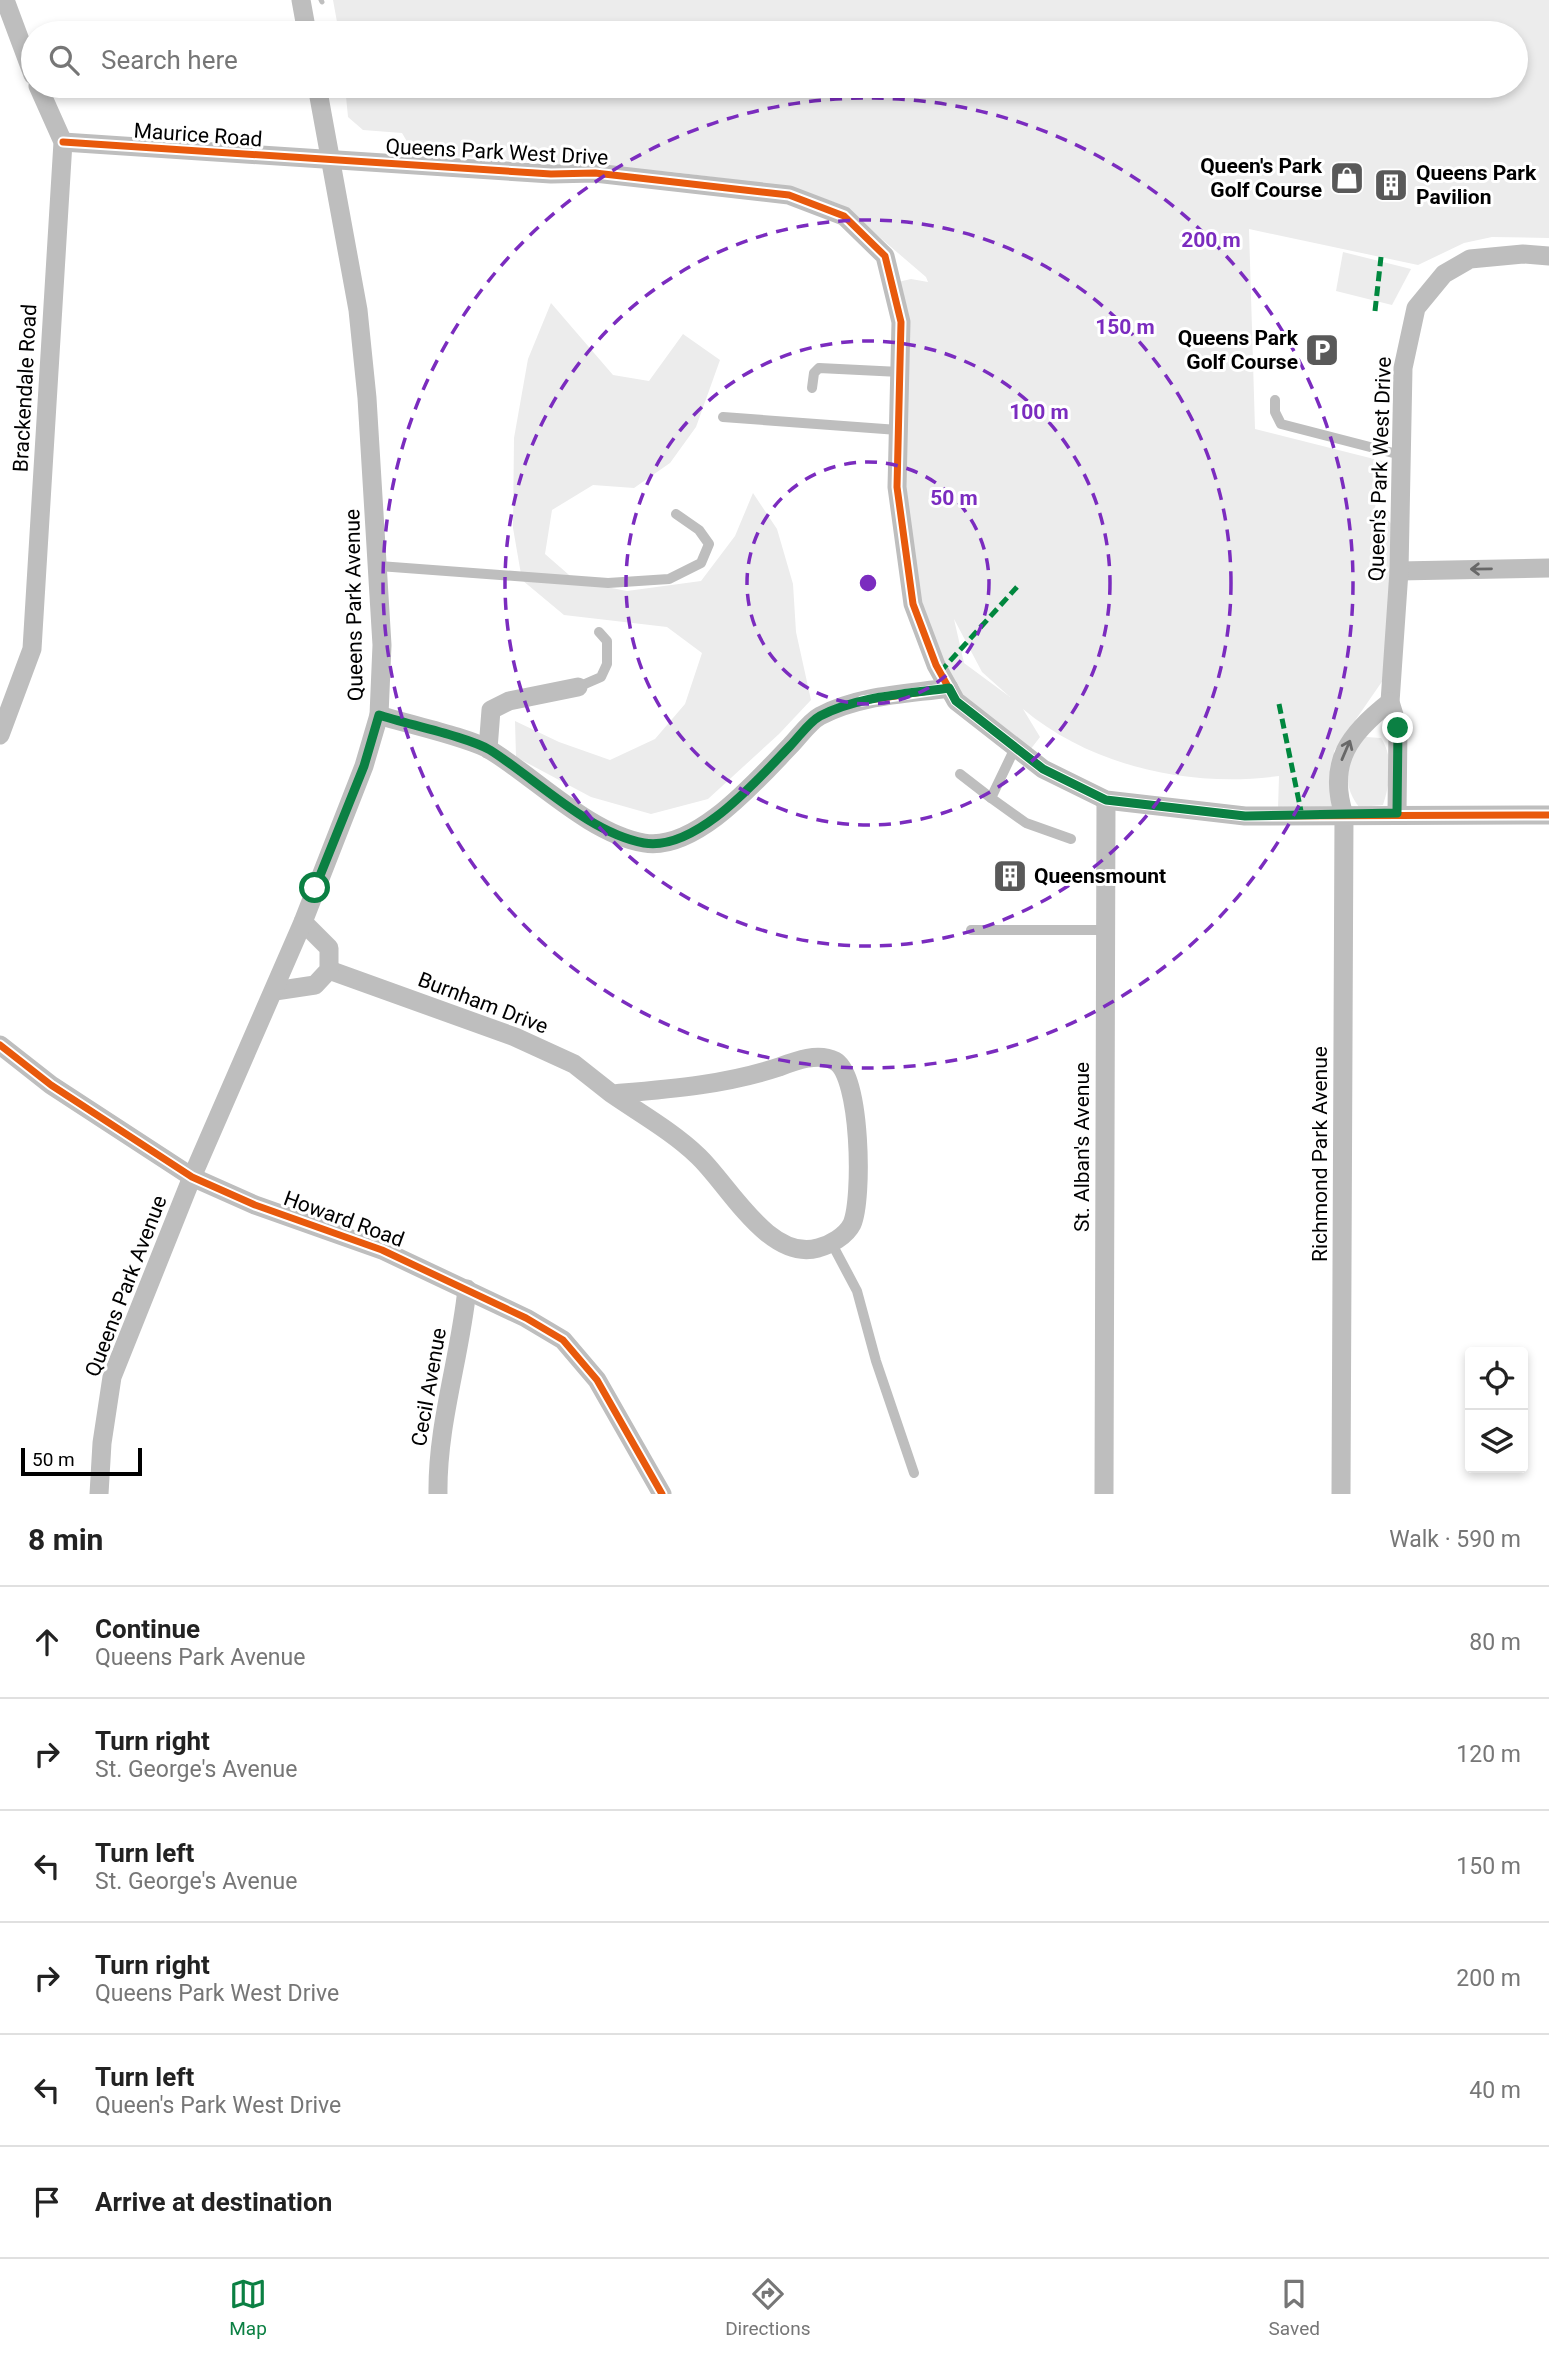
<!DOCTYPE html>
<meta charset="utf-8">
<style>
:root{--surface:#fff;--page:#f2f2f2;--text:#222;--muted:#767676;--line:#e0e0e0;--accent:#0b8043}
body{margin:0;font-family:Roboto,sans-serif;background:var(--page);color:var(--text)}
.controls{position:absolute;right:21px;bottom:21px;display:grid;overflow:hidden;border-radius:7px;box-shadow:0 4px 10px #0003}
.controls button{width:63px;height:63px;display:grid;place-items:center;padding:0;border:0;border-bottom:2px solid var(--line);background:var(--surface);color:var(--text);font:35px sans-serif}
.scale{position:absolute;left:21px;bottom:18px;width:121px;box-sizing:border-box;padding-left:7px;border:4px solid #000;border-top:0;font-size:19px;line-height:24px;white-space:nowrap;color:#000;-webkit-text-stroke:5px #fff;paint-order:stroke}
.stop{position:absolute;width:21px;height:21px;margin:-16px;border:5px solid #0b8043;border-radius:50%;background:#fff}
.stop.end{background:#0b8043;border-color:#fff;box-shadow:0 2px 7px #0008}
.list{margin:0;padding:0;list-style:none}
h2{display:flex;justify-content:space-between;align-items:center;height:91px;margin:0;padding:0 28px;font-size:30px}
h2 small{font-size:23px;font-weight:400;color:var(--muted)}
.list li{display:grid;grid-template-columns:46px 1fr auto;gap:21px;align-items:center;box-sizing:border-box;height:112px;padding:0 28px;border-top:2px solid var(--line)}
.list b{display:block;font-size:26px;white-space:nowrap}
.list p{margin:0;font-size:23px;white-space:nowrap;color:var(--muted)}
.list em{font-size:23px;font-style:normal;color:var(--muted)}
.icon{flex:none;width:38px;height:38px;fill:none;stroke:currentColor;stroke-width:2;stroke-linecap:round;stroke-linejoin:round}
.map{position:relative;flex:none;width:1549px;height:1494px;overflow:hidden}
.search{position:absolute;background:var(--surface);box-shadow:0 4px 10px #0003;left:21px;right:21px;top:21px;height:77px;display:flex;align-items:center;gap:18px;box-sizing:border-box;padding:0 24px;border-radius:38px;color:var(--muted);font-size:26px}
.sheet{height:763px;background:var(--surface)}
nav{display:flex;justify-content:space-around;align-items:center;box-sizing:border-box;height:98px;border-top:2px solid var(--line);background:var(--surface);font-size:19px;color:var(--muted)}
nav a{display:grid;justify-items:center;gap:4px}
nav .on{color:var(--accent)}
.map>svg:first-child{display:block}
.green{fill:#ececec;fill-rule:evenodd}
.lines{fill:none;stroke-linecap:round;stroke-linejoin:round}
.stream{stroke:#bfbfbf;stroke-width:5}
.service{stroke:#bebebe;stroke-width:10}
.minor{stroke:#bebebe;stroke-width:19}
.quiet{stroke:#00873e;stroke-width:5;stroke-dasharray:10 5;stroke-linecap:butt}
.cycleway-casing{stroke:#fff;stroke-width:11}
.cycleway{stroke:#e8590c;stroke-width:7}
.oneway{stroke:#686868}
.route{stroke:#0b8043;stroke-width:9}
.ring{fill:none;stroke:#7b2cbf;stroke-width:3.5;stroke-dasharray:12 9}
.labels{text-anchor:middle;stroke-width:6;stroke-linejoin:round;paint-order:stroke}
.street-label{font-size:21px;fill:#000;stroke:#fff}
.poi-label{font-size:21px;font-weight:bold;fill:#000;stroke:#fff;text-anchor:end}
.centre{fill:#7b2cbf;stroke:#fff;stroke-width:3.5}
.ring-label{font-size:21px;text-anchor:middle;font-weight:bold;fill:#7b2cbf;stroke:#fff;stroke-width:6;stroke-linejoin:round;paint-order:stroke}
</style>
<div class="map">
<svg width="1549" height="1494" viewBox="0 0 1549 1494">
<rect width="100%" height="100%" fill="#fff"/>
<g class="green">
<path d="M333,0H1549V238L1492,237L1464,243L1418,265L1249,229L1255,429L1382,461L1375,508L1398,530L1390,670L1334,751L1335,809H1278L1279,776C1191,788 1092,767 1023,709L1040,737L1030,750C1012,734 970,706 958,688C892,588 902,399 898,282L911,279L928,282L926,277L842,205L791,187L673,172L435,155L412,150L402,133L363,130L348,117L345,86H1516V33H339ZM954,619L982,672L1010,697L964,663Z"/>
<polygon points="1343,252 1411,269 1392,305 1336,291"/>
<polygon points="551,303 613,375 649,381 683,334 720,360 696,427 670,463 634,488 593,485 552,510 545,554 576,581 627,591 701,581 735,536 753,493 777,529 793,584 796,632 811,700 779,734 708,799 651,814 591,797 516,757 515,721 559,742 610,760 655,739 685,704 702,653 667,627 564,615 522,580 513,528 514,438 528,359"/>
<path d="M1366,737L1381,738C1394,758 1390,783 1383,805L1359,807C1341,785 1345,756 1366,737Z"/>
</g>
<g class="lines">
<polyline class="stream" points="321,0 322,2"/>
<g class="service">
<polyline points="812,388 814,373 819,368 900,372"/>
<polyline points="1275,400 1275,412 1281,424 1401,455"/>
<polyline points="723,417 898,430"/>
<polyline points="379,566 608,583 669,579 701,563 709,544 699,530 676,514"/>
<polyline points="578,687 601,677 607,664 607,641 599,632"/>
<polyline points="1015,748 991,798 1026,823 1071,839"/>
<polyline points="960,774 991,798"/>
<polyline points="971,930 1106,930"/>
<polyline points="831,1242 857,1291 876,1361 914,1473"/>
</g>
<g class="minor">
<polyline points="5,0 33,75"/>
<polyline points="301,0 307,33"/>
<polyline points="63,142 551,174 595,173 789,195 844,216 885,256 901,322 897,487 913,604 936,665 956,701 1043,769 1106,800 1245,816 1549,815"/>
<polyline points="1399,571 1549,568"/>
<path d="M379,715C406,724 468,737 490,750C536,778 590,834 644,843C696,852 758,779 790,746C799,737 809,722 820,716C859,695 907,694 949,688"/>
<polyline points="0,735 32,649 63,142 38,86"/>
<polyline points="488,749 491,710 509,701 578,687"/>
<polyline points="1397,813 1398,728 1390,702 1399,571 1403,368 1416,308 1444,274 1470,259 1523,254 1549,256"/>
<path d="M329,970L515,1037L574,1064L612,1094C670,1089 724,1085 779,1067C795,1061 818,1052 835,1061C861,1075 863,1199 852,1224C846,1236 830,1245 818,1248C769,1262 728,1184 698,1156C673,1132 641,1114 612,1094"/>
<polyline points="275,991 315,985 329,970 329,948 303,922"/>
<polyline points="0,1045 51,1085 192,1177 255,1205 382,1250 526,1318 563,1340 597,1380 662,1494"/>
<polyline points="99,1494 102,1443 112,1377 192,1177 303,922 364,766 379,715 382,645 367,398 358,310 317,86"/>
<path d="M438,1494C437,1424 460,1358 467,1289"/>
<polyline points="1104,1494 1106,800"/>
<path d="M1341,1494L1344,815C1327,762 1350,733 1390,702"/>
</g>
<g class="quiet">
<polyline points="1375,311 1381,257"/>
<polyline points="940,672 1017,587"/>
<polyline points="1279,704 1302,816"/>
</g>
<g class="cycleway-casing">
<g id="cycleway">
<polyline points="63,142 551,174 595,173 789,195 844,216 885,256 901,322 897,487 913,604 936,665 956,701 1043,769 1106,800 1245,816 1549,815"/>
<polyline points="862,701 949,688"/>
<polyline points="0,1045 51,1085 192,1177 255,1205 382,1250 526,1318 563,1340 597,1380 662,1494"/>
</g>
</g>
<use href="#cycleway" class="cycleway"/>
</g>
<defs><path id="oneway-shaft" d="M-6 0H5M1.5-3L5.5 0L1.5 3" fill="none" stroke-width="1.6" stroke-linecap="round" stroke-linejoin="round" transform="scale(1.75)"/></defs>
<g class="oneway">
<use href="#oneway-shaft" transform="translate(1481 569) rotate(179)"/>
<use href="#oneway-shaft" transform="translate(1346 750) rotate(-67)"/>
</g>
<g class="lines">
<path class="route" d="M315,888L364,766L379,715C406,724 468,737 490,750C536,779 589,833 644,843C696,852 758,779 790,746C799,737 809,722 820,716C858,696 907,694 949,688L956,701L1043,769L1106,800L1245,816L1397,813L1398,728"/>
</g>
<g class="ring">
<circle cx="868" cy="583" r="121"/>
<circle cx="868" cy="583" r="242"/>
<circle cx="868" cy="583" r="363"/>
<circle cx="868" cy="583" r="485"/>
</g>
<defs>
<g id="shop-square" transform="scale(1.75)"><rect x="-9" y="-9" width="18" height="18" rx="4" fill="#595959" stroke="#fff"/><path d="M-5-2.5h2.3a2.7 3.5 0 0 1 5.4 0H5L5.5 6h-11ZM-1.5-2.5h3a1.5 2.3 0 0 0-3 0Z" fill="#fff"/></g>
<g id="building-square" transform="scale(1.75)"><rect x="-9" y="-9" width="18" height="18" rx="4" fill="#595959" stroke="#fff"/><path d="M-4-6H4V6H1V3H-1V6H-4ZM-2.5-4.3h1.7v1.8h-1.7ZM.8-4.3h1.7v1.8H.8ZM-2.5-1h1.7V.8h-1.7ZM.8-1h1.7V.8H.8Z" fill="#fff"/></g>
<g id="parking-square" transform="scale(1.75)"><rect x="-9" y="-9" width="18" height="18" rx="4" fill="#595959" stroke="#fff"/><path d="M-3.5-5.5H1a3.5 3.5 0 0 1 0 7H-1V5.5H-3.5ZM-1-3.4V-.6H.8a1.4 1.4 0 0 0 0-2.8Z" fill="#fff"/></g>
</defs>
<g fill-rule="evenodd">
<use href="#shop-square" x="1347" y="178"/>
<use href="#building-square" x="1391" y="185"/>
<use href="#parking-square" x="1322" y="350"/>
<use href="#building-square" x="1010" y="876"/>
</g>
<g class="labels">
<g class="street-label">
<text transform="translate(198 135) rotate(4)" y="7">Maurice Road</text>
<text transform="translate(497 152) rotate(3)" y="7">Queens Park West Drive</text>
<text transform="translate(25 388) rotate(-87)" y="7">Brackendale Road</text>
<text transform="translate(1380 469) rotate(-88)" y="7">Queen's Park West Drive</text>
<text transform="translate(354 605) rotate(-91)" y="7">Queens Park Avenue</text>
<text transform="translate(483 1003) rotate(21)" y="7">Burnham Drive</text>
<text transform="translate(1082 1147) rotate(-90)" y="7">St. Alban's Avenue</text>
<text transform="translate(1320 1154) rotate(-90)" y="7">Richmond Park Avenue</text>
<text transform="translate(344 1219) rotate(20)" y="7">Howard Road</text>
<text transform="translate(126 1286) rotate(-69)" y="7">Queens Park Avenue</text>
<text transform="translate(429 1387) rotate(-80)" y="7">Cecil Avenue</text>
</g>
<g class="poi-label">
<text x="1322" y="173">Queen's Park<tspan x="1322" dy="24">Golf Course</tspan></text>
<text x="1416" y="180" text-anchor="start">Queens Park<tspan x="1416" dy="24">Pavilion</tspan></text>
<text x="1298" y="345">Queens Park<tspan x="1298" dy="24">Golf Course</tspan></text>
<text x="1034" y="883" text-anchor="start">Queensmount</text>
</g>
</g>
<circle cx="868" cy="583" r="10" class="centre"/>
<g class="ring-label">
<text x="1211" y="247">200 m</text>
<text x="1125" y="334">150 m</text>
<text x="1039" y="419">100 m</text>
<text x="954" y="505">50 m</text>
</g>
</svg>
<div class="controls">
<button><svg class="icon" aria-label="locate" viewBox="0 0 24 24"><circle cx="12" cy="12" r="6"/><path d="M12 2v4M12 18v4M2 12h4M18 12h4"/></svg></button>
<button><svg class="icon" aria-label="layers" viewBox="0 0 24 24"><path d="M12 4l9 5-9 5-9-5zM3 14l9 5 9-5"/></svg></button>
</div>
<div class="scale">50 m</div>
<div class="stop" style="left:315px;top:888px"></div>
<div class="stop end" style="left:1398px;top:728px"></div>
<div class="search"><svg class="icon" aria-label="search" viewBox="0 0 24 24"><circle cx="10" cy="10" r="6"/><path d="M15 15l6 6"/></svg>Search here</div>
</div>
<section class="sheet">
<h2>8 min<small>Walk · 590 m</small></h2>
<ul class="list">
<li><svg class="icon" aria-label="ahead" viewBox="0 0 24 24"><path d="M12 20V5M6 11l6-6 6 6"/></svg><div><b>Continue</b><p>Queens Park Avenue</p></div><em>80 m</em></li>
<li><svg class="icon" aria-label="right" viewBox="0 0 24 24"><path d="M7 20v-9h11M14 6l5 5-5 5"/></svg><div><b>Turn right</b><p>St. George's Avenue</p></div><em>120 m</em></li>
<li><svg class="icon" aria-label="left" viewBox="0 0 24 24"><path d="M17 20v-9H6M10 6l-5 5 5 5"/></svg><div><b>Turn left</b><p>St. George's Avenue</p></div><em>150 m</em></li>
<li><svg class="icon" aria-label="right" viewBox="0 0 24 24"><path d="M7 20v-9h11M14 6l5 5-5 5"/></svg><div><b>Turn right</b><p>Queens Park West Drive</p></div><em>200 m</em></li>
<li><svg class="icon" aria-label="left" viewBox="0 0 24 24"><path d="M17 20v-9H6M10 6l-5 5 5 5"/></svg><div><b>Turn left</b><p>Queen's Park West Drive</p></div><em>40 m</em></li>
<li><svg class="icon" aria-label="arrive" viewBox="0 0 24 24"><path d="M6 21V4h12l-3 4 3 4H6"/></svg><div><b>Arrive at destination</b></div></li>
</ul>
</section>
<nav>
<a class="on"><svg class="icon" aria-label="map" viewBox="0 0 24 24"><path d="M3 6l6-2 6 2 6-2v14l-6 2-6-2-6 2zM9 4v14M15 6v14"/></svg>Map</a>
<a><svg class="icon" aria-label="directions" viewBox="0 0 24 24"><path d="M12 3l9 9-9 9-9-9zM9 14v-3h6M13 9l2 2-2 2"/></svg>Directions</a>
<a><svg class="icon" aria-label="saved" viewBox="0 0 24 24"><path d="M7 4h10v16l-5-4-5 4z"/></svg>Saved</a>
</nav>
